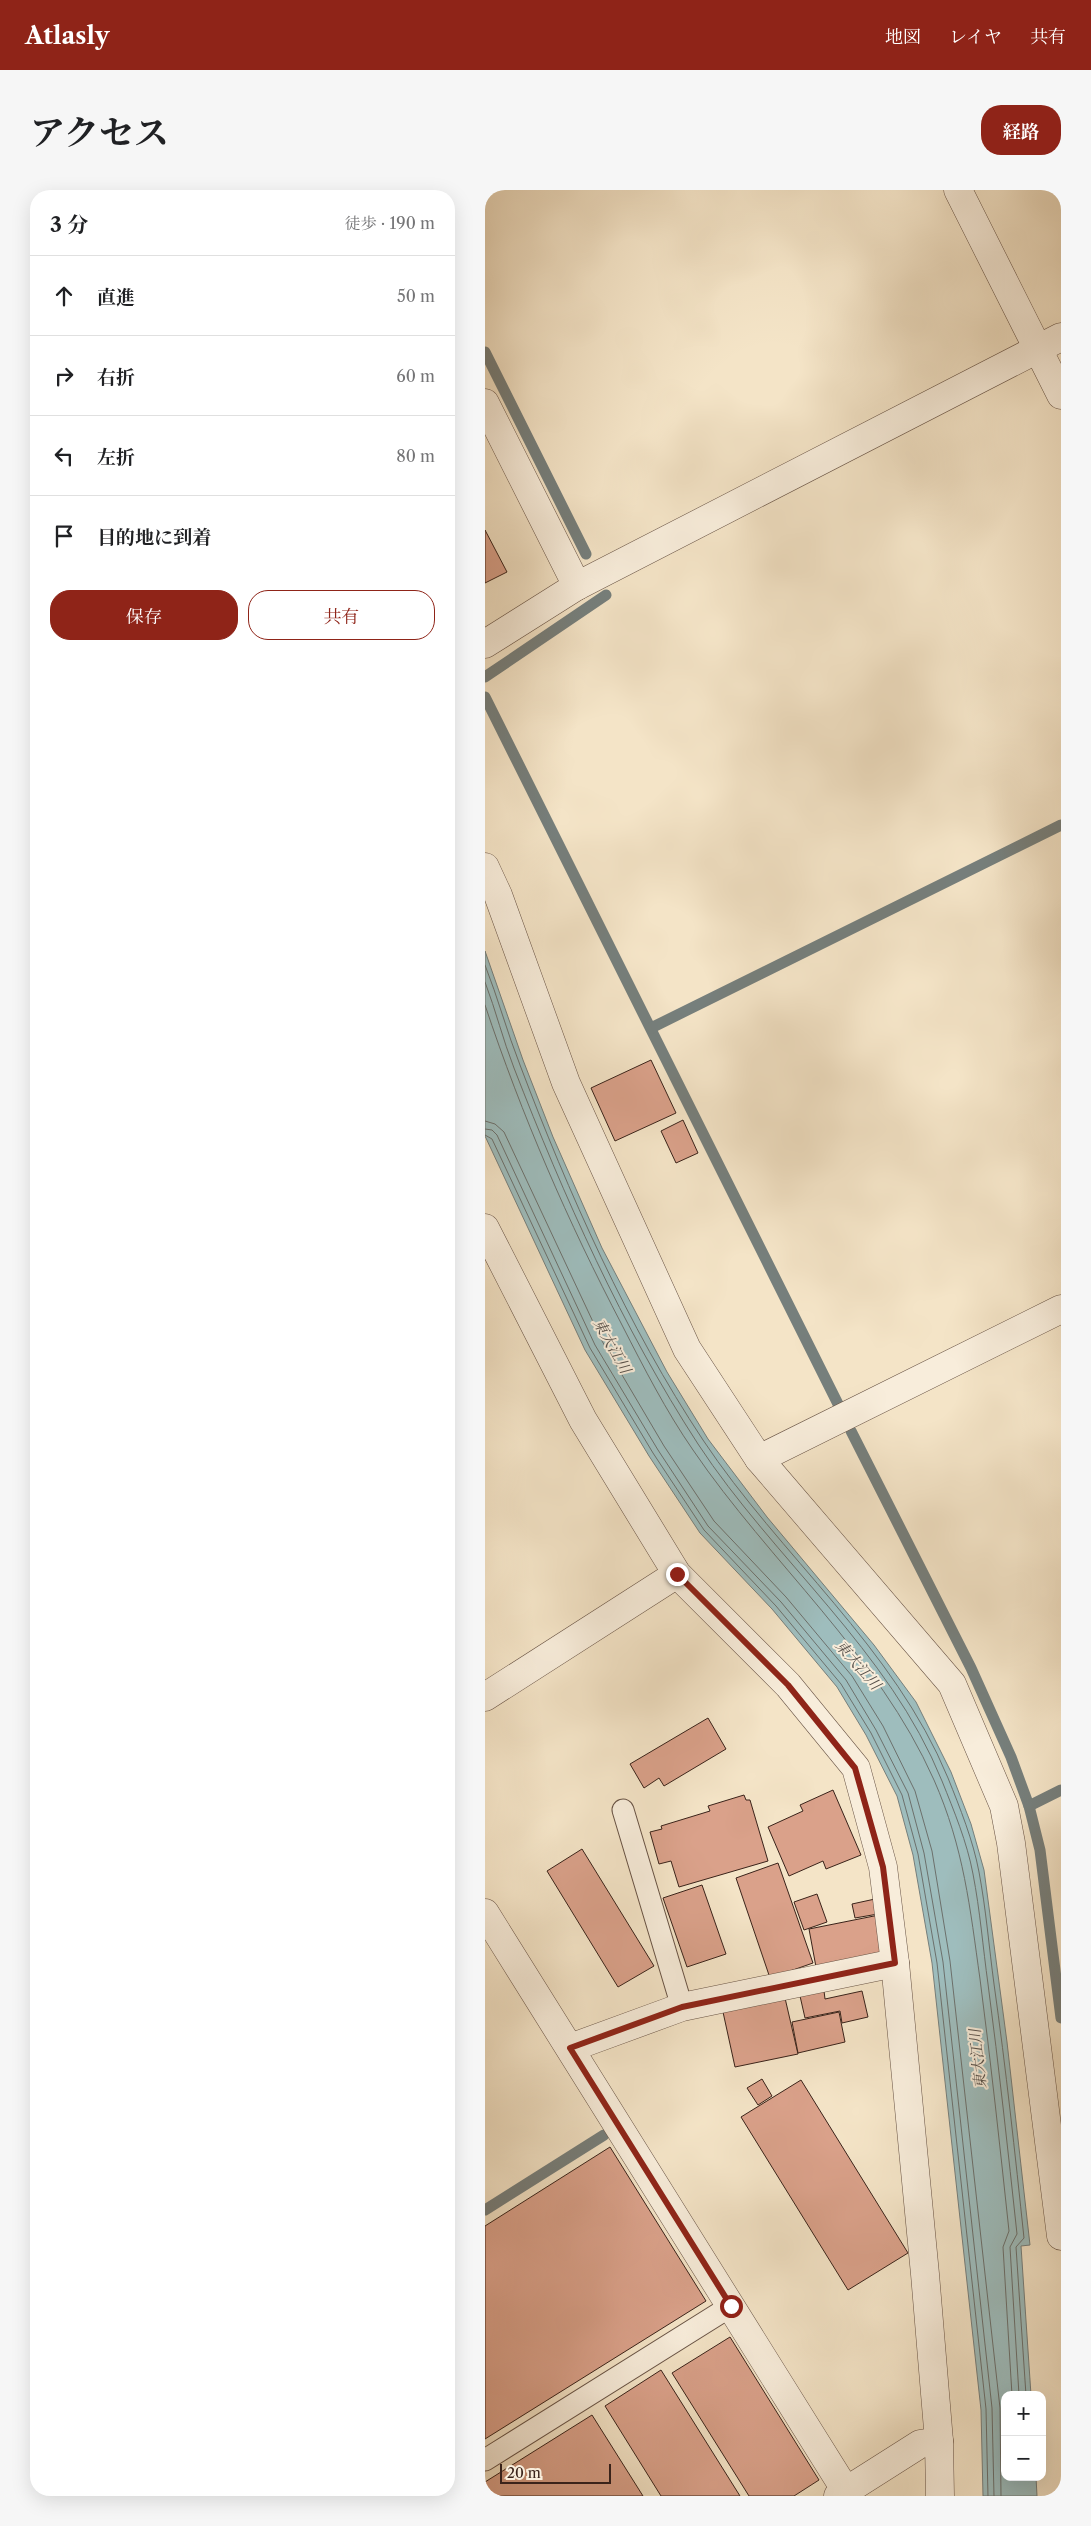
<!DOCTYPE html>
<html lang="ja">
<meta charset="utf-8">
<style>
:root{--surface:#fff;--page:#f6f6f6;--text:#202124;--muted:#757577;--line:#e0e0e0;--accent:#8f2418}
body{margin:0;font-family:"Libre Caslon Text","Noto Serif JP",serif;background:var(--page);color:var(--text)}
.controls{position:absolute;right:15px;bottom:15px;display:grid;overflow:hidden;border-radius:10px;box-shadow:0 5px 20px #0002}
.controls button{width:45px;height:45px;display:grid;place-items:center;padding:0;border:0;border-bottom:1px solid var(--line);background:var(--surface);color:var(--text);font:25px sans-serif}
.scale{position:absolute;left:15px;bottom:12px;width:111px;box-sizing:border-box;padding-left:5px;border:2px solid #3a231a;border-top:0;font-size:14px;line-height:18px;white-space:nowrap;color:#3a231a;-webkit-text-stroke:4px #f8eddb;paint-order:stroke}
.stop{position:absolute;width:15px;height:15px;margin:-11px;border:4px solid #8f2418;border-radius:50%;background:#fff}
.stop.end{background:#8f2418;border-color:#fff;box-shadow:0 1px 5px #0008}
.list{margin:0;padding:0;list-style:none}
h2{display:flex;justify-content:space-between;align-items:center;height:65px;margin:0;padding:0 20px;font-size:21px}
h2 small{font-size:16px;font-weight:400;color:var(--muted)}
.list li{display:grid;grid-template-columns:32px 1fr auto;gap:15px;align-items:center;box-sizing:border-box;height:80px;padding:0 20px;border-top:1px solid var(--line)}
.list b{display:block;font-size:19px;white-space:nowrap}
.list em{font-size:16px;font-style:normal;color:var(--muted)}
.actions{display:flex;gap:10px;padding:15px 20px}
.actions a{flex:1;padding:11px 0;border:1px solid var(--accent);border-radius:20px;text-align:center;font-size:18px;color:var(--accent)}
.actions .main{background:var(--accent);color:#fff}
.icon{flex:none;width:28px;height:28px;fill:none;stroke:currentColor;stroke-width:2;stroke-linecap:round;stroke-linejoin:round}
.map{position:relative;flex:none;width:576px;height:2306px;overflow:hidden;border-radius:20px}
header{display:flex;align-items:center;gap:30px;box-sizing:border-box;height:70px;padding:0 25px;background:var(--accent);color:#fff}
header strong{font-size:24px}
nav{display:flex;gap:28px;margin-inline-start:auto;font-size:18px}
.intro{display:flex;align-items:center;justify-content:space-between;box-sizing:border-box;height:120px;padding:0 30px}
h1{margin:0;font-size:35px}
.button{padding:12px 22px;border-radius:20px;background:var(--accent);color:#fff;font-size:18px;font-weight:700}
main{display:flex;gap:30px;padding:0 30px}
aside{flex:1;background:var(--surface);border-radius:20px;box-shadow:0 5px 20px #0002}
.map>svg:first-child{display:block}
.water{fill:#9ebdbd;stroke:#767f7c}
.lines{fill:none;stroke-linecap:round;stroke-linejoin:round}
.shore{stroke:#6c706c;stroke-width:1}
.stream{stroke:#767f7c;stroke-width:11}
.building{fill:#daa18a;stroke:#3a231a}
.lane-casing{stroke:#685345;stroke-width:23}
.street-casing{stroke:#685345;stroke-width:29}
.lane{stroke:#f8eddb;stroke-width:21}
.street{stroke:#f8eddb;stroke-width:28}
.route{stroke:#8f2418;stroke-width:6}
.labels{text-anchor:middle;stroke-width:4;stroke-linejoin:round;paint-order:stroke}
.water-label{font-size:15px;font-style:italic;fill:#58514b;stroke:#f8eddb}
</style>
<header>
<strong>Atlasly</strong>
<nav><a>地図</a><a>レイヤ</a><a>共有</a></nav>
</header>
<div class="intro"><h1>アクセス</h1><a class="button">経路</a></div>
<main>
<aside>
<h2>3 分<small>徒歩 · 190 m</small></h2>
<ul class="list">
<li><svg class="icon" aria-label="ahead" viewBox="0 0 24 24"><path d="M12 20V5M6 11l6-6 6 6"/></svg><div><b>直進</b></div><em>50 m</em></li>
<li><svg class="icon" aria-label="right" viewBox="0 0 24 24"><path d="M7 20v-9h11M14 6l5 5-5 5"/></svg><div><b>右折</b></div><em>60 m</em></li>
<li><svg class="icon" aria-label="left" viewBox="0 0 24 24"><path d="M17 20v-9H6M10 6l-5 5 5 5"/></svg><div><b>左折</b></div><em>80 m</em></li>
<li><svg class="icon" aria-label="arrive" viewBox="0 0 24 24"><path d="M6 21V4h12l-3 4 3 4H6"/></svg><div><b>目的地に到着</b></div></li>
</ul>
<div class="actions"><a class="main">保存</a><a>共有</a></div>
</aside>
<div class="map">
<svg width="576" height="2306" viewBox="0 0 576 2306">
<rect width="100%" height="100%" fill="#f4e4c7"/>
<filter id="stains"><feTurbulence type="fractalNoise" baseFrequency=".004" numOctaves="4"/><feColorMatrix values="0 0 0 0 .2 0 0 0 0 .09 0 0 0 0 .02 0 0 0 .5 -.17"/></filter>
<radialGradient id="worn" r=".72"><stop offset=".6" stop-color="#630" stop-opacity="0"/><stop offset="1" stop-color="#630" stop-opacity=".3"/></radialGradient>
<polygon class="water" points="0,761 38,870 68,947 117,1058 182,1182 223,1249 282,1327 389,1455 431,1512 466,1582 486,1634 499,1680 522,1852 545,2055 536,2056 546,2205 520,2205 520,2287 551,2287 552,2306 498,2306 496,2220 447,1773 428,1665 412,1606 381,1545 352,1497 287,1419 215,1343 164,1266 100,1160 0,946"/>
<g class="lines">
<g class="shore">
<path d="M0,775C13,808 22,842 35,875C83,1002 143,1137 218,1250C295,1366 409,1457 463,1588C475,1618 488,1650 494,1682C501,1719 504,1757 509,1794C521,1879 530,1963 539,2048L531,2057L541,2205"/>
<path d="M0,792C11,821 18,850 29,878C79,1007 137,1137 213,1254C289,1370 404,1460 457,1591C469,1621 482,1652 488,1684C495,1720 498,1758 503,1794C514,1877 523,1961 532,2044L525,2057L534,2205"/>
<path d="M0,815C37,926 83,1032 137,1135C159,1178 181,1221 208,1260C285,1373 393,1464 449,1590C479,1658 485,1718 495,1789C506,1873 515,1957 524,2041L518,2057L527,2205"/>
<polyline points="0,931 10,934 19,942 117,1151 179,1256 229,1331 301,1407 367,1486 398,1536 430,1601 447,1661 465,1771 515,2218 516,2306"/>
<polyline points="0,939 7,940 12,945 110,1155 173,1260 223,1336 296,1412 361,1490 391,1540 423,1603 439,1663 458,1772 507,2218 509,2306"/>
<polyline points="0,945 7,949 105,1158 168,1263 219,1340 291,1416 356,1494 386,1543 417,1605 433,1664 452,1773 501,2219 503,2306"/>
</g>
<g class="stream">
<polyline points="0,162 101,364"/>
<polyline points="0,487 121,405"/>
<polyline points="0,507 354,1216"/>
<polyline points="166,838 576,635"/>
<polyline points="366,1241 486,1478 526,1567 544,1616 555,1660 576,1828"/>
<polyline points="544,1616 576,1600"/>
<polyline points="0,2020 119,1945"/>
</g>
</g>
<g class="building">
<polygon points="0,340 22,382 0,393"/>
<polygon points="166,870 191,923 130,951 106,898"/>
<polygon points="198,930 213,963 191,973 176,941"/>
<polygon points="223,1528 241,1559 179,1596 174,1588 159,1598 145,1574"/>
<polygon points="348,1600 376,1665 341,1679 338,1671 304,1686 283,1637 318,1621 315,1615"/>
<polygon points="259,1605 261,1610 265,1610 283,1671 194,1697 186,1671 174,1674 165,1642 177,1639 176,1636 225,1621 223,1616"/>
<polygon points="97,1659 169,1776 133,1797 62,1681"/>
<polygon points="293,1673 328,1773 285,1788 251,1688"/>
<polygon points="217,1695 241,1764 202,1777 178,1708"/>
<polygon points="332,1704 342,1732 319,1740 309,1712"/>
<polygon points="390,1709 393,1724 370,1728 367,1714"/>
<polygon points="394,1725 401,1763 331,1777 324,1739"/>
<polygon points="339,1801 340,1809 377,1801 383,1827 357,1833 355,1821 320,1828 315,1806"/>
<polygon points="300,1808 313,1864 250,1877 238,1822"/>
<polygon points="354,1822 360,1852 313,1863 307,1832"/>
<polygon points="277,1889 287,1906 273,1915 262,1898"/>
<polygon points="316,1890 423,2063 363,2100 256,1927"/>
<polygon points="125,1957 221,2111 0,2249 0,2036"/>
<polygon points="245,2147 334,2290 309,2306 264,2306 187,2183"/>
<polygon points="176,2180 255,2306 176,2306 120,2216"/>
<polygon points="107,2225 158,2306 0,2306 0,2292"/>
</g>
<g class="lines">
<g class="lane-casing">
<g id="lane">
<polyline points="138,1620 197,1817"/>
<polyline points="0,2270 246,2116"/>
</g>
</g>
<g class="street-casing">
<g id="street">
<polyline points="473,0 576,205"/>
<polyline points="0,213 92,396"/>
<polyline points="0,454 92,396 576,147"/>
<polyline points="0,677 13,705 81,893 202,1159 274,1269 467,1494 519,1616 526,1653 576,2046"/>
<polyline points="0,1038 98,1230 192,1384 303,1495 371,1578 398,1677 410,1773 440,2084 454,2251 455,2306"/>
<polyline points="274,1269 576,1119"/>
<polyline points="0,1507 192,1384"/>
<polyline points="0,1723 361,2301"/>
<polyline points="85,1858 197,1817 410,1773"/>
<polyline points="353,2306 435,2254 454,2251"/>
</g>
</g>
<use href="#lane" class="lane"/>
<use href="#street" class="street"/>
</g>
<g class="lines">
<polyline class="route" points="192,1384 303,1495 370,1578 398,1677 410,1773 197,1817 85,1858 246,2116"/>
</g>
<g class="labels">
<g class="water-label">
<text transform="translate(127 1156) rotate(61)" y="5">東大江川</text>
<text transform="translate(373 1475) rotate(49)" y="5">東大江川</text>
<text transform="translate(493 1869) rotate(-96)" y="5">東大江川</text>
</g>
</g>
<rect width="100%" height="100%" filter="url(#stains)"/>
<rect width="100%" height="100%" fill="url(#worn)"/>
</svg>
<div class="controls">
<button>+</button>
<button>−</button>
</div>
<div class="scale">20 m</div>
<div class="stop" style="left:246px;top:2116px"></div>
<div class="stop end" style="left:192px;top:1384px"></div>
</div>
</main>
